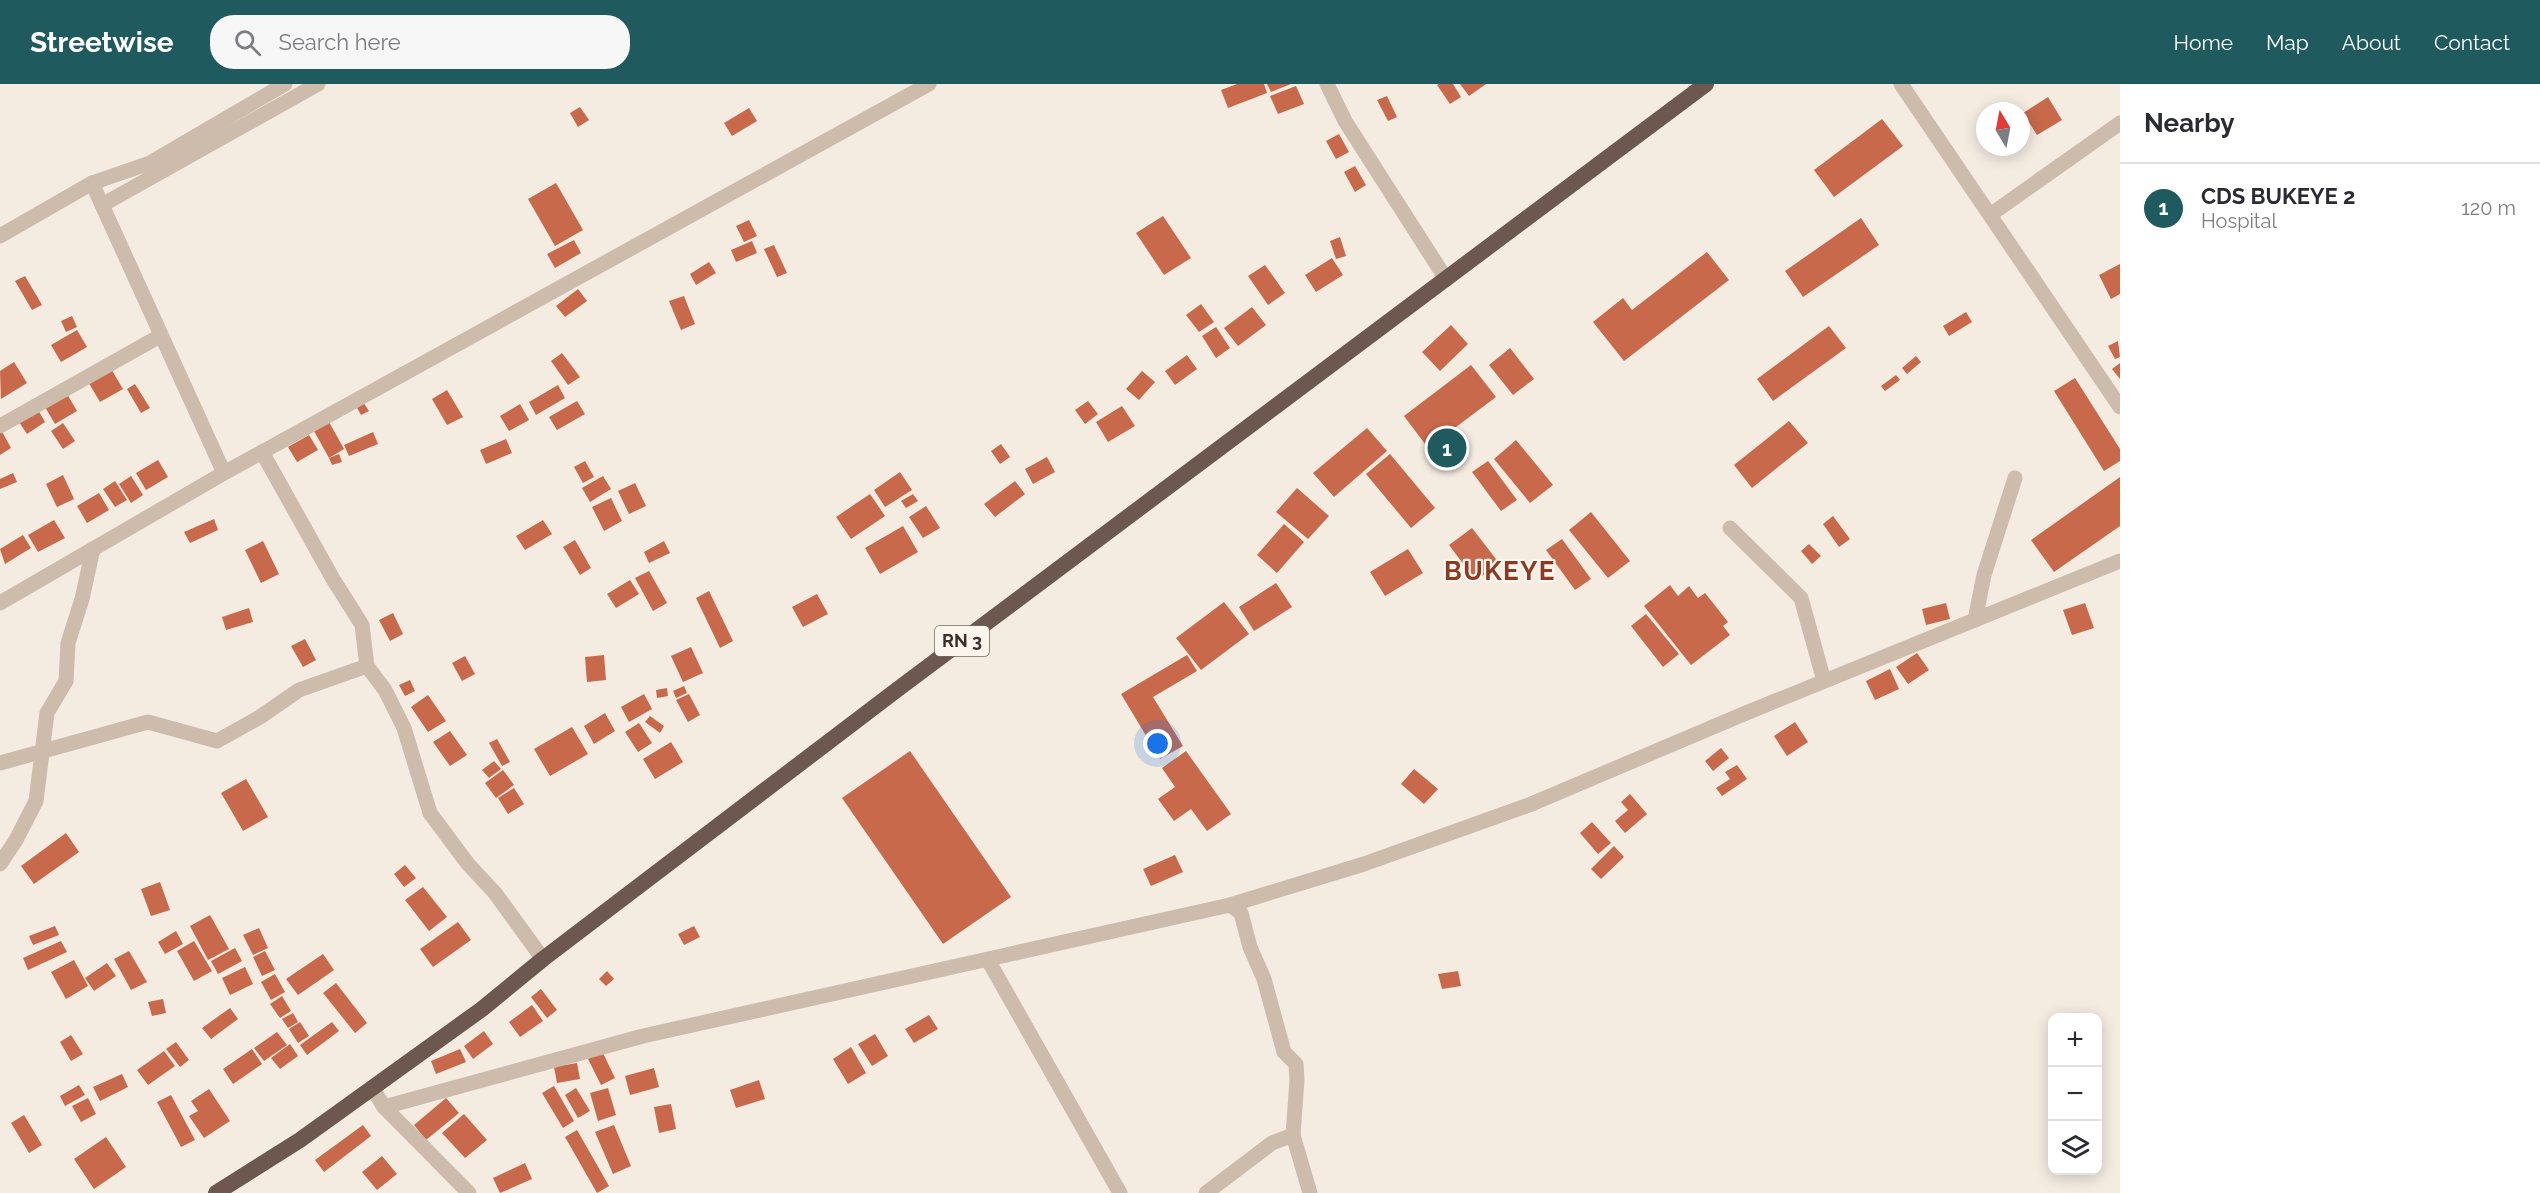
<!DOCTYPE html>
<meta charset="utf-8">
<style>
:root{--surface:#fff;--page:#f7f7f7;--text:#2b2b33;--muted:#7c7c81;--line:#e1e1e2;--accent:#1f5a5e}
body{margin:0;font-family:Raleway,sans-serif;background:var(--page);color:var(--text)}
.controls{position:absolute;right:18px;bottom:18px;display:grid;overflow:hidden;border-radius:12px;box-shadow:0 3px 15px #0003}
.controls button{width:54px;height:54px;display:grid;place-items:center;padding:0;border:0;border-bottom:2px solid var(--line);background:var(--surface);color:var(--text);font:30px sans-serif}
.compass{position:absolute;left:1976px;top:18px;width:54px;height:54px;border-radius:50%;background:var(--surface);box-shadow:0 3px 15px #0003;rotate:350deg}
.you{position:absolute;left:1158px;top:660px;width:21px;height:21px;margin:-15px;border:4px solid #fff;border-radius:50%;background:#1a73e8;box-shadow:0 0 0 9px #1a73e833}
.badge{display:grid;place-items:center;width:39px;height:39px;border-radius:50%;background:var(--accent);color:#fff;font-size:20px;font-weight:700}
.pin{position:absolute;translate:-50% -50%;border:3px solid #fff;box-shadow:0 2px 6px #0006}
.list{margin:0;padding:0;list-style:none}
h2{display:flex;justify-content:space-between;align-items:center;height:78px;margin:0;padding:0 24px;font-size:26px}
h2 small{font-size:20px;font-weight:400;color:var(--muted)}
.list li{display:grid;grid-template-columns:39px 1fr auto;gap:18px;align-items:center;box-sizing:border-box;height:90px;padding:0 24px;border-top:2px solid var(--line)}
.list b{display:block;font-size:22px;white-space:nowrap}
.list p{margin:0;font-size:20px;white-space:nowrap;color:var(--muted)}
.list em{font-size:20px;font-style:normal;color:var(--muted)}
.icon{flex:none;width:33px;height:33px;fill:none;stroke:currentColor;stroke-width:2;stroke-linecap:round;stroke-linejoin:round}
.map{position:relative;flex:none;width:2120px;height:1109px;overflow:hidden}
header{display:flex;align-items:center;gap:36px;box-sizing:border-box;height:84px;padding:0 30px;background:var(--accent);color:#fff}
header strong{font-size:28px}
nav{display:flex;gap:33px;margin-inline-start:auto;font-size:21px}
.search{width:420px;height:54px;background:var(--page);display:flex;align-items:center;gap:15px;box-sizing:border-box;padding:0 21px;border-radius:24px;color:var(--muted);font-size:22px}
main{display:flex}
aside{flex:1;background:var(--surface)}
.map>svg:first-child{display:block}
.building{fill:#c8694b}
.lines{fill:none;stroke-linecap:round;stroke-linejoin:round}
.minor{stroke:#cdbbac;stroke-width:15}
.trunk{stroke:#6c584f;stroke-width:16}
.labels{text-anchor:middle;stroke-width:4.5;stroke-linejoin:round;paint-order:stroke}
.shield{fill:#fbf5ee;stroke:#756b66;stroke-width:1.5}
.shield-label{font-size:18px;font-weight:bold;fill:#3b302b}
.district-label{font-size:26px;font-weight:bold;letter-spacing:1.5px;fill:#8c3b22;stroke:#fbf5ee}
</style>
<header>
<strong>Streetwise</strong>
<div class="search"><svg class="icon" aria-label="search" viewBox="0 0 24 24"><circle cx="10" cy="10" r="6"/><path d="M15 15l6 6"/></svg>Search here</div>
<nav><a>Home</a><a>Map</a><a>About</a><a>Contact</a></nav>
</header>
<main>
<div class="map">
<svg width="2120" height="1109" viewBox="0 0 2120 1109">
<rect width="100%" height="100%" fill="#f4ebe1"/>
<g class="building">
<polygon points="1237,0 1264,0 1267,9 1228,24 1221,6"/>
<polygon points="1267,0 1291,0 1271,8"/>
<polygon points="1439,0 1453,0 1461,13 1450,20 1437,1"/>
<polygon points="1460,0 1486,0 1469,12"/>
<polygon points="1296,2 1304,20 1278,30 1270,12"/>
<polygon points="1387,12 1397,33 1388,37 1377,16"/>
<polygon points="2048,13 2062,36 2037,51 2023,29"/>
<polygon points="580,23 589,36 578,43 570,29"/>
<polygon points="749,24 757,37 732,52 724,39"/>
<polygon points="1882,35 1903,62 1834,113 1814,86"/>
<polygon points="1339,50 1349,68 1336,75 1326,57"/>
<polygon points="1355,82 1366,101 1355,108 1344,88"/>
<polygon points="556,99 583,146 555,162 528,115"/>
<polygon points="1163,132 1191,174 1164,191 1136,149"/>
<polygon points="1861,134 1879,161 1803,213 1785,187"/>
<polygon points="749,136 757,152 744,158 736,142"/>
<polygon points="1340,153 1346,172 1336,175 1330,157"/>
<polygon points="574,156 581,169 555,184 547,170"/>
<polygon points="752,157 757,169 736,178 731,166"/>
<polygon points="774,161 787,189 777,193 764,165"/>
<polygon points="1707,168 1729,196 1624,277 1593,238 1623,214 1632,226"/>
<polygon points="1332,174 1343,191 1316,208 1305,191"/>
<polygon points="709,178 716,189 696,201 690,190"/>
<polygon points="2120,180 2120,210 2111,215 2099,191"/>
<polygon points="1265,181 1285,209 1268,221 1248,192"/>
<polygon points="25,192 42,221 32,226 15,197"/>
<polygon points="578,205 587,217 565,233 556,222"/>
<polygon points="684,212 695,240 681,246 669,217"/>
<polygon points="1201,220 1214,238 1199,248 1186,231"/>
<polygon points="1252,223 1266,241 1238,262 1224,244"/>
<polygon points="1966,228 1972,238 1949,252 1943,242"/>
<polygon points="72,232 77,243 66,248 61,237"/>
<polygon points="1451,241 1468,260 1440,287 1422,268"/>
<polygon points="1829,242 1846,264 1773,317 1757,295"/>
<polygon points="1216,243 1230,264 1216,274 1202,252"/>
<polygon points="77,246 87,263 61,278 51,261"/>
<polygon points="2118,257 2120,273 2115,275 2108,262"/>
<polygon points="1510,264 1534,295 1513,311 1489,281"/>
<polygon points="562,269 580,293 568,301 551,277"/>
<polygon points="1187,271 1197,285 1175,301 1165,287"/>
<polygon points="1916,272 1921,278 1907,290 1902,284"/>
<polygon points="14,278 27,299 1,315 0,287"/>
<polygon points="2120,279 2120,295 2112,285"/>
<polygon points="1471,281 1496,313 1428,364 1404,332"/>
<polygon points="110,283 123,305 100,318 87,296"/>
<polygon points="1142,287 1155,298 1139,316 1126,305"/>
<polygon points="1896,291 1900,296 1885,307 1881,302"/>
<polygon points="2075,294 2120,365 2120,377 2104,387 2054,307"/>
<polygon points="135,300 150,324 141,329 127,305"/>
<polygon points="558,301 565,314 536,331 529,318"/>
<polygon points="447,306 463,333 447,341 432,315"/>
<polygon points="67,310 77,327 55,340 45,323"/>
<polygon points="577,317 585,330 557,346 549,333"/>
<polygon points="1088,317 1098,330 1085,340 1075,326"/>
<polygon points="363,318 369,327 361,331 356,322"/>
<polygon points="520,320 529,336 509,347 500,332"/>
<polygon points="1122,322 1135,342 1108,358 1096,338"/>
<polygon points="38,326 45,338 27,350 19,338"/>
<polygon points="1789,337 1808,359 1752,404 1734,381"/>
<polygon points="329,338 344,365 329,374 314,347"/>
<polygon points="63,339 75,357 63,365 51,347"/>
<polygon points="0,344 11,364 0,371"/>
<polygon points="1367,344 1387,367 1334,413 1313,389"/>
<polygon points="373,348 378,360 349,372 344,361"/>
<polygon points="309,351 318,366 297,378 288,363"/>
<polygon points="506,355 512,369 486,380 480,366"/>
<polygon points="1516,356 1553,401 1530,419 1494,375"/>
<polygon points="1001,360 1010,373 1000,380 991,367"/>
<polygon points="339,370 342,378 332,381 329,374"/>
<polygon points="1390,370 1435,424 1411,444 1366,390"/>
<polygon points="1047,373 1055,388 1033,400 1025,385"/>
<polygon points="158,376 168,393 146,406 136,389"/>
<polygon points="585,377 594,393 583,399 574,383"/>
<polygon points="1488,377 1517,416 1501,427 1472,388"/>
<polygon points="900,388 912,406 885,423 874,406"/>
<polygon points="13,389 17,398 0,405 0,395"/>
<polygon points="63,391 74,415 57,423 46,400"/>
<polygon points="131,392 143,411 131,419 119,400"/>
<polygon points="603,392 611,405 590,418 582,404"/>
<polygon points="2120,393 2120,442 2054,488 2031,456"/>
<polygon points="115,397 127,416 115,423 103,405"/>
<polygon points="1015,397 1025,410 995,433 984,420"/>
<polygon points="635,399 646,422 629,430 618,407"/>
<polygon points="1297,404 1329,432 1308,455 1276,428"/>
<polygon points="99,409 109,426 87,439 77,422"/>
<polygon points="870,410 885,432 851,455 836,433"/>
<polygon points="913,410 918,417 906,424 901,417"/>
<polygon points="611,414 622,437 604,447 592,423"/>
<polygon points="926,422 940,444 923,454 909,433"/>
<polygon points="1591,428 1630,477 1608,494 1569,446"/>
<polygon points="1833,432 1850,455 1839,463 1823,440"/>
<polygon points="214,435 218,446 190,459 184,448"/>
<polygon points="54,436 65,454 38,468 28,451"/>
<polygon points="543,436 552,450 525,466 516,452"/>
<polygon points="1284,440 1304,458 1277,489 1257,471"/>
<polygon points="903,442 918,468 880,490 865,464"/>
<polygon points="1472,444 1499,479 1476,497 1449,461"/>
<polygon points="23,451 31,464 5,480 0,465"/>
<polygon points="1562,455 1591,495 1575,506 1546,466"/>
<polygon points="575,456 591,484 580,491 563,463"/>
<polygon points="263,457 279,490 261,499 245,466"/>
<polygon points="664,457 670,469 649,479 644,468"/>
<polygon points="1809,460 1821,472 1812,480 1801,467"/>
<polygon points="1408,465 1423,489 1385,512 1370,488"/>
<polygon points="649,487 667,519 653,527 635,494"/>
<polygon points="630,496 639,510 616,524 607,510"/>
<polygon points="1276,499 1292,523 1254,547 1239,523"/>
<polygon points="1670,501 1678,512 1689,502 1698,514 1705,509 1728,538 1723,542 1730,551 1691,581 1644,522"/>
<polygon points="709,507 733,557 720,564 696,514"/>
<polygon points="817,510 828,530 803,543 792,523"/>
<polygon points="1224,518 1249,550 1201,586 1176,554"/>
<polygon points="1946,519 1950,535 1926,541 1922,525"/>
<polygon points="2085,519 2094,544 2072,551 2063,526"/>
<polygon points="249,524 253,538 226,546 222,533"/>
<polygon points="393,529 403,550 390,557 379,536"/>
<polygon points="1646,530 1679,570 1663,583 1631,542"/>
<polygon points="305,555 316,576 303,583 291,562"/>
<polygon points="691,563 703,589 683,598 671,572"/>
<polygon points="1917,569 1929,586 1908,600 1896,583"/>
<polygon points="604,571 606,596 587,598 585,573"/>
<polygon points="1187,571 1197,587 1153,613 1183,662 1160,675 1121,610"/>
<polygon points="465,572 475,590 462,597 452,579"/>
<polygon points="1890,585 1899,605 1875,616 1866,597"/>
<polygon points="410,596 415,607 405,612 399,601"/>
<polygon points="684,602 687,609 676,614 673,607"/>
<polygon points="667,604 668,612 657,614 656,606"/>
<polygon points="644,610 652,625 629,638 621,623"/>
<polygon points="689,610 700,631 688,638 676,616"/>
<polygon points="428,611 446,637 428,648 411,623"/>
<polygon points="605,629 615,647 594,660 584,642"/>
<polygon points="650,632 664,642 660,649 645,638"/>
<polygon points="1795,638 1808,658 1787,672 1774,652"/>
<polygon points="639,639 652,659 638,668 625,648"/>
<polygon points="572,643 588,670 550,692 534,665"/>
<polygon points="450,647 467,671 450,682 433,658"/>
<polygon points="497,655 510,678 502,682 489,659"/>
<polygon points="671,658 683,678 655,695 643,675"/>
<polygon points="1721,664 1729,674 1713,687 1705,677"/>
<polygon points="910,667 1011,813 943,860 842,714"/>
<polygon points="1186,667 1231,730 1207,747 1191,725 1174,737 1158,715 1175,703 1162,684"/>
<polygon points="494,677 501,685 489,694 482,686"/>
<polygon points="1737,681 1747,695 1722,712 1716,704 1730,695 1725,688"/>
<polygon points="1414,685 1438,705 1424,720 1401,700"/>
<polygon points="503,686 514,701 496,714 485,699"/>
<polygon points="246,695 268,733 243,747 221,709"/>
<polygon points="514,704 524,720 508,730 498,714"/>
<polygon points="1630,710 1647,730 1625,749 1615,737 1628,726 1621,718"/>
<polygon points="1592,738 1611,759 1598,770 1580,749"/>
<polygon points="66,749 79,768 34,800 21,782"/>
<polygon points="1614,762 1624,773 1601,795 1591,785"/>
<polygon points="1175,771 1183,788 1151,802 1143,785"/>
<polygon points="405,781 416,794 404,803 394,790"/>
<polygon points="160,798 170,826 151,832 141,805"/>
<polygon points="423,803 447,833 429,847 405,816"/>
<polygon points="210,831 229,865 208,876 190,842"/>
<polygon points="458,838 471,856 433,883 420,865"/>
<polygon points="55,842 59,851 33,861 29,852"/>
<polygon points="694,842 700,853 684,861 678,850"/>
<polygon points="259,844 268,864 253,871 243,851"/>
<polygon points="176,847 183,860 165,870 158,858"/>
<polygon points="61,857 67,868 28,886 23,874"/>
<polygon points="194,857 212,887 194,897 177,867"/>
<polygon points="235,864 242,877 218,890 211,877"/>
<polygon points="129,867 147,898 131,906 114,875"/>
<polygon points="265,867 275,886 262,892 253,873"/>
<polygon points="323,870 334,886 298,911 286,895"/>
<polygon points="74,876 88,902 66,915 51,888"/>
<polygon points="107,879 116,892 94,907 85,894"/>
<polygon points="245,883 253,900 230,911 222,894"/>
<polygon points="607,887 614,895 606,902 599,895"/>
<polygon points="1458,887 1461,902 1442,905 1438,890"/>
<polygon points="275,890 285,908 271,916 261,898"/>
<polygon points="336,899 367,939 355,949 323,909"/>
<polygon points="541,905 557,926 547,934 531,913"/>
<polygon points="282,912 291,927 280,934 270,920"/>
<polygon points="163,915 166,929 152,932 148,918"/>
<polygon points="532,921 543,937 520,953 509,938"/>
<polygon points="230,924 238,935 211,955 202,944"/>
<polygon points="293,929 298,938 288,944 282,935"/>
<polygon points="929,931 938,945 914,959 905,945"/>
<polygon points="300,938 309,952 298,959 289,945"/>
<polygon points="332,938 339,947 307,971 300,961"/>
<polygon points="484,947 493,960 473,975 464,962"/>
<polygon points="277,948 287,961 264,977 254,964"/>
<polygon points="875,950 888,972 872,982 858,960"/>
<polygon points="71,951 83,970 71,977 60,958"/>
<polygon points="176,958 189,976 180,983 166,965"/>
<polygon points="290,960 298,972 280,985 271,974"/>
<polygon points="851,963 866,989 848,1000 833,975"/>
<polygon points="252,965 262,980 233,1000 223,985"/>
<polygon points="460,965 466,978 436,990 431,977"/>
<polygon points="164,967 175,982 148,1001 137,986"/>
<polygon points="602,967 615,994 601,1001 588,975"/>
<polygon points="577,979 580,995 557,999 554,983"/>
<polygon points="654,984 659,1003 630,1011 625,992"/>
<polygon points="122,990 128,1003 100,1017 93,1003"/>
<polygon points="759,996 765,1015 736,1024 730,1006"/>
<polygon points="79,1001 85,1011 65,1022 60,1012"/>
<polygon points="554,1002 574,1037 563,1044 542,1009"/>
<polygon points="576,1004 590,1027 578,1034 565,1011"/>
<polygon points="608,1004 616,1031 598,1037 590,1009"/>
<polygon points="209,1005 230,1037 204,1054 189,1032 198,1027 191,1017"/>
<polygon points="171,1011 195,1056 181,1063 157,1018"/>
<polygon points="88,1014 96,1030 81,1038 72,1022"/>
<polygon points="446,1014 459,1029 426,1056 414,1041"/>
<polygon points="671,1020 676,1045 659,1049 654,1023"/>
<polygon points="464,1030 487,1056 465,1074 442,1049"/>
<polygon points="24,1031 42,1061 29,1069 11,1039"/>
<polygon points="363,1041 371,1052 324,1088 315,1076"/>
<polygon points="614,1041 631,1082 613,1090 595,1048"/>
<polygon points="577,1046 609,1102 597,1109 565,1053"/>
<polygon points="106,1053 126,1083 94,1105 74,1075"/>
<polygon points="382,1072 397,1090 377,1106 362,1088"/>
<polygon points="525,1079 532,1095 500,1109 493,1094"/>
</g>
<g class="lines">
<g class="minor">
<polyline points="1327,0 1345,37 1446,195"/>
<polyline points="1901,0 2120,323"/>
<polyline points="92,99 224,389"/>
<polyline points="102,121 318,0"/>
<polyline points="1990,131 2120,39"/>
<polyline points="0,152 92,99 150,79 285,0"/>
<polyline points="0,342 160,252"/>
<polyline points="262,368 333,495 362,541 367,582"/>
<polyline points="1730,444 1801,514 1824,597"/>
<polyline points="0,519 224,389 929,0"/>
<polyline points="1975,536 1984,491 2015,394"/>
<polyline points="0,679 148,638 217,657 260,633 299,606 367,582 385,606 404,644 430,729 468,780 495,809 543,875"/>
<polyline points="0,780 16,756 36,717 47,629 66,597 68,559 82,515 93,465"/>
<polyline points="1230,821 1241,829 1250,863 1264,895 1284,968 1296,980 1297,996 1293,1051 1310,1109"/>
<polyline points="988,876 1120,1109"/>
<polyline points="373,1005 384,1023 469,1109"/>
<polyline points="384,1023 643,952 1230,821 1364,780 1529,721 1746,629 2120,477"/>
<polyline points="1206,1109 1272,1059 1293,1051"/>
</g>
<polyline class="trunk" points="216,1109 300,1056 482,925 543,875 898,605 1706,0"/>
</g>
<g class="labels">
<rect class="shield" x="935" y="542" width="54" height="30" rx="4.5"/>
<g class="shield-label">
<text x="962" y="563">RN 3</text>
</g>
<g class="district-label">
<text x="1500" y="496">BUKEYE</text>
</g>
</g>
</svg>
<div class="controls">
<button>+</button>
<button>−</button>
<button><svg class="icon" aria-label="layers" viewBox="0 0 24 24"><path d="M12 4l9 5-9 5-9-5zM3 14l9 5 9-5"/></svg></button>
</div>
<svg class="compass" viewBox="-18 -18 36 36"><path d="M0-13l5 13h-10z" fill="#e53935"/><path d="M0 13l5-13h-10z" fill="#7c7c81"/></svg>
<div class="you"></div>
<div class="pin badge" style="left:1447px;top:364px">1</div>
</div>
<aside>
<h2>Nearby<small></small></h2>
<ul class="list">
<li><span class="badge">1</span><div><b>CDS BUKEYE 2</b><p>Hospital</p></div><em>120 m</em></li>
</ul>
</aside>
</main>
